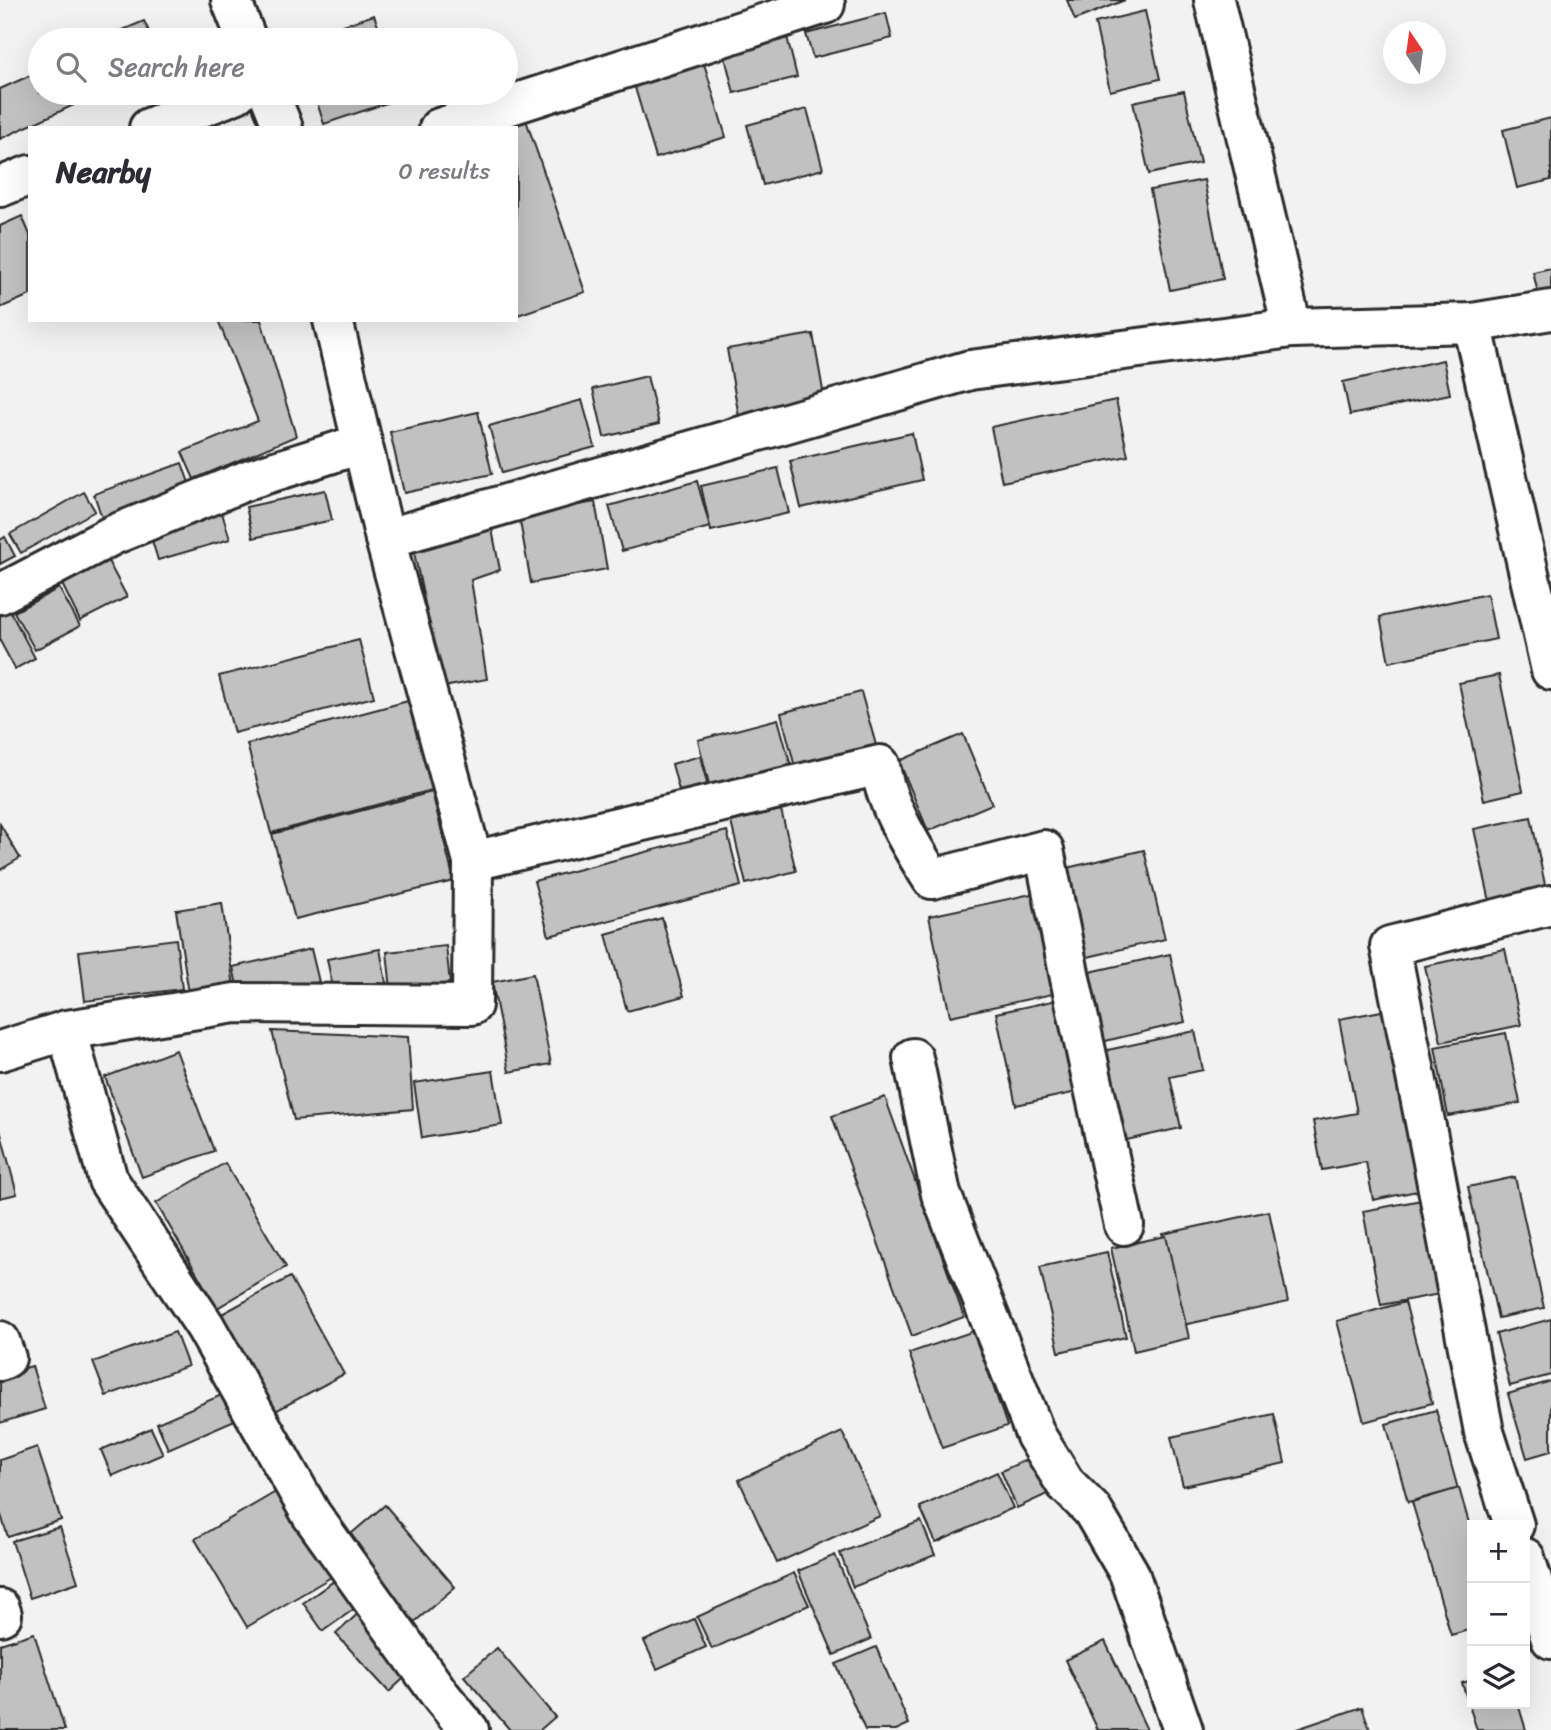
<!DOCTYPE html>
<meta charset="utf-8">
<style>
:root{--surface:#fff;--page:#f2f2f3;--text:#2b2b33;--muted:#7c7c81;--line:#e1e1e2}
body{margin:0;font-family:Sriracha,sans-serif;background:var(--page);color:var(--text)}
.controls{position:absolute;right:21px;bottom:21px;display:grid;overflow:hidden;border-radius:0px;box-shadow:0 7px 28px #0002}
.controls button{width:63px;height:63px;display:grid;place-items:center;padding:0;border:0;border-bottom:2px solid var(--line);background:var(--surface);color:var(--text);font:35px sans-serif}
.compass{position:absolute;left:1383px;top:21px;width:63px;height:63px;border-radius:50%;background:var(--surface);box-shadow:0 7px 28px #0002;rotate:347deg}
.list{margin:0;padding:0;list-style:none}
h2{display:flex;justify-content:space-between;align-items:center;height:91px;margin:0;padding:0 28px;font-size:30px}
h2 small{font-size:23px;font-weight:400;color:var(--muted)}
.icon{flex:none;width:38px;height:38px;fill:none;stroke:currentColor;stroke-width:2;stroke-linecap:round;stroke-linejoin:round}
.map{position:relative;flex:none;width:1551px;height:1730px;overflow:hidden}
.search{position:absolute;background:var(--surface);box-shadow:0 7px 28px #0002;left:28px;top:28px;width:490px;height:77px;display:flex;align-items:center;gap:18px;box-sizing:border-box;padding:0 24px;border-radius:38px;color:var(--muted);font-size:26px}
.panel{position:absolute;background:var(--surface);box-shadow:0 7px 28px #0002;left:28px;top:126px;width:490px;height:196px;border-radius:0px}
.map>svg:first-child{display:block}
.building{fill:#c1c1c1;stroke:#2b2b2b;stroke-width:2}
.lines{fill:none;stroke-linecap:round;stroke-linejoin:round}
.minor-casing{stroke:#2b2b2b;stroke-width:44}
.minor{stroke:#fff;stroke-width:38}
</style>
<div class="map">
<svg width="1551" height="1730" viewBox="0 0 1551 1730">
<rect width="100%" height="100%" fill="#f2f2f2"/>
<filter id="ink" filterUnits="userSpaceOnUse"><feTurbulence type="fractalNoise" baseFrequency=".0143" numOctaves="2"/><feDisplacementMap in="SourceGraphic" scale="14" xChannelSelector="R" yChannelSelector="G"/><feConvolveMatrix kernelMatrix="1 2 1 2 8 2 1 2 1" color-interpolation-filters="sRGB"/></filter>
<g filter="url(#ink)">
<g class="building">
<polygon points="1067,0 1125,0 1075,20"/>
<polygon points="1145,11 1160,79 1110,91 1095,23"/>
<polygon points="886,13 892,38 813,58 806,34"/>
<polygon points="374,15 383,40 297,40"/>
<polygon points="144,21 153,40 99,40"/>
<polygon points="787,37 797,77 734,93 724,53"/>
<polygon points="703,60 726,137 656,158 633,81"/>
<polygon points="40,71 40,93 71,93 76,104 0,139 0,89"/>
<polygon points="1184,91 1200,163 1149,174 1133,102"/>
<polygon points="74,93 105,93 79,104"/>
<polygon points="314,93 400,93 402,98 324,124"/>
<polygon points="807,109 823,169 763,185 747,125"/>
<polygon points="1551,118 1551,180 1517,188 1503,130"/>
<polygon points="526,120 585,292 518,315 516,308 516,128 503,128"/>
<polygon points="1204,180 1223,279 1170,290 1150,190"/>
<polygon points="22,216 30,235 30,295 0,308 0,226"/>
<polygon points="1551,268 1551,304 1541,306 1533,272"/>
<polygon points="218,320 261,320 296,436 194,479 182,452 258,421"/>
<polygon points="813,334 825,402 739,417 727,349"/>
<polygon points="1443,360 1450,394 1350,415 1343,382"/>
<polygon points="647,376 659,424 604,437 593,389"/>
<polygon points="582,400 595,447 502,473 489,426"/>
<polygon points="1116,400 1128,456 1002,482 991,427"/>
<polygon points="478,412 492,474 404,493 390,432"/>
<polygon points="912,433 922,480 801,508 790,461"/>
<polygon points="182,463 190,486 102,518 94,494"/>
<polygon points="778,468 789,513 711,531 701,486"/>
<polygon points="697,481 710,527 622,551 609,506"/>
<polygon points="325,490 332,520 253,538 246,507"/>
<polygon points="84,492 95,511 21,553 10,534"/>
<polygon points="595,502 607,569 531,583 519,516"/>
<polygon points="222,513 230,539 158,560 150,534"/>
<polygon points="491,524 500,570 471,580 487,679 443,687 413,548"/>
<polygon points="5,537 15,556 0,564 0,540"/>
<polygon points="108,561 127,597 80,621 62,584"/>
<polygon points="59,588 80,626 35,650 14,612"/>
<polygon points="1487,594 1496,639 1389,662 1380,617"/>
<polygon points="10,611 35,658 15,669 0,641 0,616"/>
<polygon points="359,640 374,697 234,733 219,676"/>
<polygon points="1499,675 1523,791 1484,800 1459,683"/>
<polygon points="861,692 876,745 795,767 781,713"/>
<polygon points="408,701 432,790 271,833 247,744"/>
<polygon points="778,719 791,766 710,788 698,740"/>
<polygon points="963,734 992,804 928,831 899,761"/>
<polygon points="700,756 709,791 681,798 672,764"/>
<polygon points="432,792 454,881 295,919 272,834"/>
<polygon points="781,810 796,871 746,884 731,822"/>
<polygon points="1531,817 1550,909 1494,920 1474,829"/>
<polygon points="0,824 20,858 0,870"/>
<polygon points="727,831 741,886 549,936 534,881"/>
<polygon points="1144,850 1165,939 1079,959 1058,870"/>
<polygon points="1036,893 1057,993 950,1016 929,916"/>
<polygon points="222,903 234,987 189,994 176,910"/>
<polygon points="662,918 684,996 627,1011 606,934"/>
<polygon points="176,939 182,989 85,1001 79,951"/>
<polygon points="446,946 450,983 391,990 387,952"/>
<polygon points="311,949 319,982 240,1000 233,967"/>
<polygon points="380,949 387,988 335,998 327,959"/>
<polygon points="1505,949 1521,1025 1441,1042 1425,966"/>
<polygon points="1170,954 1185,1022 1097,1043 1081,974"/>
<polygon points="533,974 551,1064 509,1072 492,982"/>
<polygon points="1062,999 1082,1091 1016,1105 996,1013"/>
<polygon points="1387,1010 1422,1190 1373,1200 1366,1162 1322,1170 1313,1121 1357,1113 1339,1019"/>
<polygon points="272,1031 408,1037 413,1109 294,1120"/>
<polygon points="1195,1031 1203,1070 1170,1077 1181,1128 1122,1141 1103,1051"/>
<polygon points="1506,1033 1520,1103 1448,1116 1435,1047"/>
<polygon points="176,1050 214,1151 142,1177 105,1077"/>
<polygon points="493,1071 502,1125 422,1138 414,1083"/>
<polygon points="885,1097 964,1317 912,1336 832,1116"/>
<polygon points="0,1130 17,1194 0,1198"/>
<polygon points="225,1163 286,1267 217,1308 156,1203"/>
<polygon points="1515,1177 1544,1308 1498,1318 1468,1187"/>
<polygon points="1427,1199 1445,1293 1381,1305 1363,1211"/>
<polygon points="1269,1211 1288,1302 1183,1325 1163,1234"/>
<polygon points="1166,1236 1189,1338 1134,1351 1111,1248"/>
<polygon points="1107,1252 1126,1337 1059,1352 1040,1267"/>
<polygon points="290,1277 344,1374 272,1413 218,1316"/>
<polygon points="1405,1302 1432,1403 1364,1422 1337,1321"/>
<polygon points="1551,1319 1551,1375 1510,1386 1496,1334"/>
<polygon points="974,1331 1007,1426 942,1448 909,1353"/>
<polygon points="175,1332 188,1366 106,1396 93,1362"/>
<polygon points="32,1366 45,1409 0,1423 0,1375"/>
<polygon points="1551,1381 1551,1451 1527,1458 1508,1394"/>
<polygon points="233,1390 244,1416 168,1449 157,1423"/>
<polygon points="1436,1410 1458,1489 1408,1502 1386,1424"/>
<polygon points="1274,1414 1285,1463 1183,1486 1171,1437"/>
<polygon points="151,1428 163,1454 112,1476 101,1450"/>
<polygon points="842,1432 880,1516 777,1563 739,1480"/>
<polygon points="37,1447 61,1520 8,1537 0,1512 0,1460"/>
<polygon points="1040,1454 1056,1490 1017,1508 1001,1471"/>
<polygon points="997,1472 1013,1508 936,1543 920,1507"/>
<polygon points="286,1486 338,1573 247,1627 195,1539"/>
<polygon points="1459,1488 1472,1534 1472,1629 1451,1635 1412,1502"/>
<polygon points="385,1505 455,1587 410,1626 339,1544"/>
<polygon points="921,1521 935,1555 853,1587 840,1553"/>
<polygon points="60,1527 78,1582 30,1598 12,1541"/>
<polygon points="835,1555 871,1639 834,1655 798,1571"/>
<polygon points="794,1573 809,1605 712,1649 697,1617"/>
<polygon points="341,1576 361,1604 323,1631 303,1603"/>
<polygon points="365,1607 417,1666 389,1692 336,1634"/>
<polygon points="694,1619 706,1647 657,1669 644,1641"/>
<polygon points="34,1633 65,1730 0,1730 0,1644"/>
<polygon points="1105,1641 1147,1730 1098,1730 1065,1660"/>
<polygon points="876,1647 909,1724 896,1730 865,1730 836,1664"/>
<polygon points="497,1648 555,1717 540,1730 510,1730 464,1676"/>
<polygon points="1472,1680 1472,1704 1518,1704 1526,1730 1477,1730 1462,1683"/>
<polygon points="1362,1707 1370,1730 1294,1730"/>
</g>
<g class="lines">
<g class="minor-casing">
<g id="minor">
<polyline points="231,0 247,40"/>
<polyline points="1214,0 1292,328"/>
<polyline points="269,93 283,128"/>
<polyline points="149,128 237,93"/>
<polyline points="439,128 825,4"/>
<polyline points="0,187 30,175"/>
<path d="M333,320L385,539L473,861L880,765C885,803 911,846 932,879L1044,850L1071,983L1124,1225"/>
<polyline points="1472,323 1551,670"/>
<polyline points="385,539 970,370 1292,328 1472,323 1551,310"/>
<polyline points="0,594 113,535 250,479 361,444"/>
<polyline points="67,1030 108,1180 205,1326 311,1514 441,1696 469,1730"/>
<polyline points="0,1051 67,1030 235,1003 472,1005 473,861"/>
<polyline points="913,1058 941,1194 1036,1436 1065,1483 1092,1510 1129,1573 1183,1730"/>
<polyline points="0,1341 6,1358 0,1361"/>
<polyline points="1514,1525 1484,1432 1432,1157 1390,946 1551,905"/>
<polyline points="1525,1558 1551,1639"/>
<polyline points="0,1609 2,1615 0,1616"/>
</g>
</g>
<use href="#minor" class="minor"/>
</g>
</g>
</svg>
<div class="controls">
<button>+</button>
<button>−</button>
<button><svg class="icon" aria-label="layers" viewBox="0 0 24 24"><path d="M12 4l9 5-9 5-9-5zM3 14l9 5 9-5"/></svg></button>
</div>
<svg class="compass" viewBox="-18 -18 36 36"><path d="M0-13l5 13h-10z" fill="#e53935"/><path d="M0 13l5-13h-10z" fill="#7c7c81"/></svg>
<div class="search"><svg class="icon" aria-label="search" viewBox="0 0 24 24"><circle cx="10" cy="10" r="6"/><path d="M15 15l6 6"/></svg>Search here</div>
<section class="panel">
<h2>Nearby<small>0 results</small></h2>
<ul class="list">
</ul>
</section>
</div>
